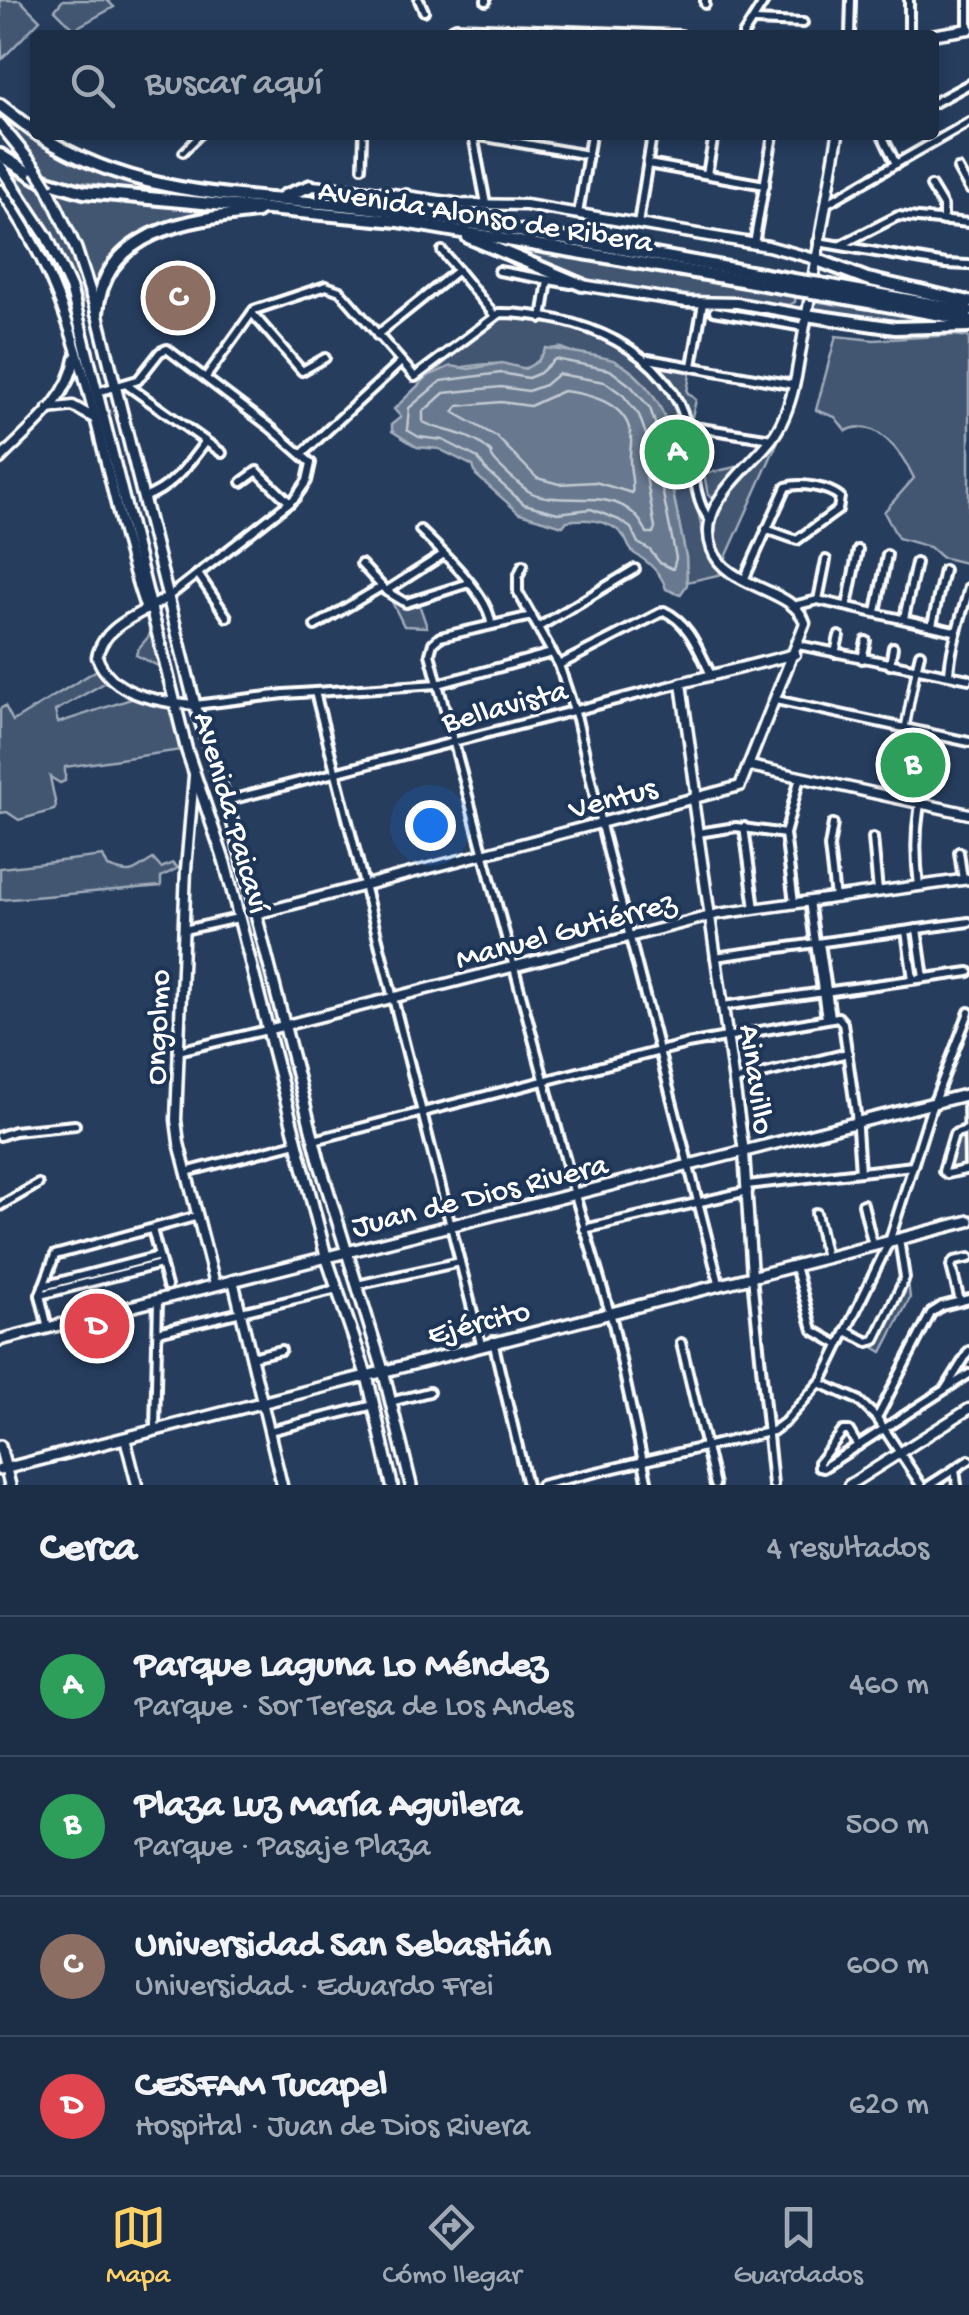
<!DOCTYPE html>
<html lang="es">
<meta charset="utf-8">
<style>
:root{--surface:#1c2e46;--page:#293a51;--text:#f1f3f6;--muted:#a0a8b3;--line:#3a4a5f;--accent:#ffd166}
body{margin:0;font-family:"Gochi Hand",sans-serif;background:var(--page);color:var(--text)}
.you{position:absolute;left:430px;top:825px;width:35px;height:35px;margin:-25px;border:8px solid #fff;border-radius:50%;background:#1a73e8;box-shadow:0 0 0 15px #1a73e833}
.badge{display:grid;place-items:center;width:65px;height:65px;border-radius:50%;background:var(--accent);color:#fff;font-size:32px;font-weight:700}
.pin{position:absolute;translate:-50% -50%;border:5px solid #fff;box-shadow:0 2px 10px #0006}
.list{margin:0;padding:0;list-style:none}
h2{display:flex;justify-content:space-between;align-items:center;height:130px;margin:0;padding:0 40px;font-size:42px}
h2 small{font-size:32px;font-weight:400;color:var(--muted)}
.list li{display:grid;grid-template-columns:65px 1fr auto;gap:30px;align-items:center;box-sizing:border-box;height:140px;padding:0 40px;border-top:2px solid var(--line)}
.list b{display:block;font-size:38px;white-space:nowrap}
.list p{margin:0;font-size:32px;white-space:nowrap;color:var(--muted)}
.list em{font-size:32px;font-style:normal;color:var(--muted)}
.icon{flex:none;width:55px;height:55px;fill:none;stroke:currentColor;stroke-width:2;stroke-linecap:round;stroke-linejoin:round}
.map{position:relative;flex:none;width:969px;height:1485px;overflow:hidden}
.search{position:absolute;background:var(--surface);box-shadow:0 5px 15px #0003;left:30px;right:30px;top:30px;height:110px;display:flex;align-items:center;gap:25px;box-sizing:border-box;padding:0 35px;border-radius:10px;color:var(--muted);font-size:38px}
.sheet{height:690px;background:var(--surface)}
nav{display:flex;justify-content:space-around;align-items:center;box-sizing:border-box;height:140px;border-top:2px solid var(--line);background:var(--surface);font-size:28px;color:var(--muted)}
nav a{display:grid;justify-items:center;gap:5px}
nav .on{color:var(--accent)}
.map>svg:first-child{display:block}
.green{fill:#425672;stroke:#a0aab8;stroke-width:2.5}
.water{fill:#67788e;stroke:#a4aebb;stroke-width:2.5}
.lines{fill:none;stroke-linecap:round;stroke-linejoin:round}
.shore{stroke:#c2c9d2;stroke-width:2.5}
.pedestrian-casing{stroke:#fff;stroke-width:12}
.minor-casing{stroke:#fff;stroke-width:14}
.tertiary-casing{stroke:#fff;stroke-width:15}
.secondary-casing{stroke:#fff;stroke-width:16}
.primary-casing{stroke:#fff;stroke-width:16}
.trunk-casing{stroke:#fff;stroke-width:18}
.pedestrian{stroke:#1d3557;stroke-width:5}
.minor{stroke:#1d3557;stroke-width:6}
.tertiary{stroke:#1d3557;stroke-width:8}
.secondary{stroke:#1d3557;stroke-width:9}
.primary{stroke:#1d3557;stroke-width:9}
.trunk{stroke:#1d3557;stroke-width:10}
.primary-bridge-casing{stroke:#fff;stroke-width:16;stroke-linecap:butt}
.trunk-bridge-casing{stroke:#fff;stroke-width:18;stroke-linecap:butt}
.primary-bridge{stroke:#1d3557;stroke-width:9}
.trunk-bridge{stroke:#1d3557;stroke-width:10}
.labels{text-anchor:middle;stroke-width:8;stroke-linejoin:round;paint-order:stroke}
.street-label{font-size:32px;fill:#fff;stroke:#1d3557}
</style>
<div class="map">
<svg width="969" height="1485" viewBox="0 0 969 1485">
<rect width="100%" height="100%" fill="#263d5e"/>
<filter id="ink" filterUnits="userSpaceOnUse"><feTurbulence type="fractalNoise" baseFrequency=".01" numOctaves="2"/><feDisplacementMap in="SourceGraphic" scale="20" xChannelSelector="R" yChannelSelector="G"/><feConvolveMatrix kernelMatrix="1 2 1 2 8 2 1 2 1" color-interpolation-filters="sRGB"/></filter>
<g filter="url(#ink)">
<g class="green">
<polygon points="0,0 20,0 40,20 2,59"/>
<polygon points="63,0 107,0 114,7 74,29 55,10"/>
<path d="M0,110C55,156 113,179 182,197L66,180L48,173L0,118Z"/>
<path d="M12,169C18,172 28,175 33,180C55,200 83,277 83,306L56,243Z"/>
<path d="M56,190L102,199L226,209C197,216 143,232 120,251C106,262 101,276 95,292L82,246Z"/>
<path d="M500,243L796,294L795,302L789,305C716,293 636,298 564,273C542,265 521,253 500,243Z"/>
<polygon points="814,301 948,322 905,326 816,312 813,308"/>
<path d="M501,317C561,319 657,348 679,411C692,451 695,506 706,549L712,563L722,574L687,582L686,557L668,468C667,458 672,448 670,438C665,408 642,372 613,361C601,357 588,358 575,354C571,353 567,349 562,348C544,345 540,367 524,368C516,369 508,365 501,364C485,363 442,369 428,376Z"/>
<path d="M954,335L969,337V564L941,557L930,547L898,538L884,512L914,478C903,455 876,415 846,431L835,417L816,410L836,336L874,340Z"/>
<polygon points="657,364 691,368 687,392 696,400 690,425 677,389"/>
<path d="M778,441L724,562C713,545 710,527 718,508Z"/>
<polygon points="740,466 715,497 708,495 704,474"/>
<polygon points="391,600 408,607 419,604 427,627 404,626"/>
<path d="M152,629L165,680L158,666L136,655C138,644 149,641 152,629Z"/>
<polygon points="97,670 106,682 55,711 58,723 137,697 170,706 181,750 65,767 65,781 60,783 50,777 56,806 54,810 19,820 7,812 0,813 0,709 5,706 13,721"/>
<polygon points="909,736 933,742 917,795 893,788"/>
<path d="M103,856L108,867C135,877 132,871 153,859L161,868L173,863L178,868L161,877V886L0,900V868Z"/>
<polygon points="963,1133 966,1166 945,1170 956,1136"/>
<polygon points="908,1281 910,1298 882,1352 875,1348"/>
</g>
<path class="water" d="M546,348C558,350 606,356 615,361C642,374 666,407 670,437C671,447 667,457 668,468L686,557L687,585L680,595L666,589C662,574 648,561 635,554C627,548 628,540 622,534C609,520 585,518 567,521L563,526L519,513L476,475L473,466L439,449L417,447L392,431V424L401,417L394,409L428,376L451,366L469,369L502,363L525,369L538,361Z"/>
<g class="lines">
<g class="shore">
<polygon points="555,359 610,370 631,386 650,408 661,441 658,469 676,558 673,569 660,563 650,550 638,543 631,528 619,520 591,509 558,513 524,504 485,469 478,458 443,440 419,437 407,430 409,408 441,381 501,373 528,378 540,373"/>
<path d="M558,374L605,382L623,395L639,415L648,440L645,470L655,528L653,533H647C623,479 565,510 530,492C524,489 499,466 495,461C487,451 497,457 486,448C467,432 442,432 423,422V412L444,393L501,387L528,391L545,385Z"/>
<path d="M563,391C590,394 628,403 631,437C632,445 629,453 630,461C630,472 634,483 632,493L595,482L559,484L537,478L497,437L453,412L458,406L501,402L530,406Z"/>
</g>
<g class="pedestrian-casing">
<g id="pedestrian">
<polyline points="183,152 200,135"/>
<polyline points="362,168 363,135"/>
<polyline points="905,728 916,670"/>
</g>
</g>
<g class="minor-casing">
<g id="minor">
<polyline points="419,0 424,11"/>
<polyline points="486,1 486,0"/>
<polyline points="705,4 705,0"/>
<polyline points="754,21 803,23"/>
<polyline points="968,29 968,0"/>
<polyline points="452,35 452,29 456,27 681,35"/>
<polyline points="743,35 765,0"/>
<polyline points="850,35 851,0"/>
<polyline points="909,35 909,0"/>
<polyline points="934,103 969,84"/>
<polyline points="473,135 486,204"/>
<polyline points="474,135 588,155"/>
<polyline points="882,135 896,164"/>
<polyline points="648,164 765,185"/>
<polyline points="958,169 969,189"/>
<polyline points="707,174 714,135"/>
<polyline points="931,186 943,206 943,221"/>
<polyline points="826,204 969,122"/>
<polyline points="578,214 591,135"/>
<polyline points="638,224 652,135"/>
<polyline points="818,242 946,264 969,265"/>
<polyline points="754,244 773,135"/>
<polyline points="841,245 898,216 969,223"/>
<polyline points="442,251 495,316"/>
<polyline points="499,271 571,284"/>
<polyline points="714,311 804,327"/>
<polyline points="252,313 302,371 325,358"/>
<polyline points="542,318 548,281"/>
<polyline points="377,335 458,270"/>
<polyline points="648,359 794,385"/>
<polyline points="692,366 703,303"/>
<path d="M206,377L254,310L326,286L340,291L415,377L500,313C577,314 669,347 688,430C695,458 691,496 709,519"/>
<polyline points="127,385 222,453"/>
<polyline points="97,392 138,380 160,352 167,349 271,428 311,463 307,481 295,498 168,597"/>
<polyline points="687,426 772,439"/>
<polyline points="303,453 400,363"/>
<polyline points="242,482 257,471 290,503"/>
<path d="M143,498C171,489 188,465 205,442"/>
<path d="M420,530C441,551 488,594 491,623"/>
<polyline points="361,564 386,591 406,603 469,583"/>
<polyline points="523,565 518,577 518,592 559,665 577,719 603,833 719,1283"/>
<polyline points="198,574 227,617"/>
<path d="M744,580L786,487C800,482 828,487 840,497L838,510L797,540L766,529"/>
<polyline points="386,591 444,554"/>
<polyline points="818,600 826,560"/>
<polyline points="793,606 818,600 954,631"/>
<polyline points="847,606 858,550"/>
<polyline points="876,612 887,555"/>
<polyline points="532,616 440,637 433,643 430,654 575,1195 613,1323 648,1485"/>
<polyline points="904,618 916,563"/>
<polyline points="932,625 944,570"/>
<polyline points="315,626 381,587"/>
<polyline points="539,627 635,569"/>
<polyline points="798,645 969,679"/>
<polyline points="835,653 839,636"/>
<polyline points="862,659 866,641"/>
<path d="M559,665L664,611C690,623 699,651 711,675"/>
<polyline points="890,665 893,647"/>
<polyline points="916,670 920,654"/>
<path d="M949,674C951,643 962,617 969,587"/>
<polyline points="315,692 481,1344"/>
<polyline points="776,700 969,742"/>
<polyline points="195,705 284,694 438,684 552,653"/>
<polyline points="888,796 908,729"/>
<polyline points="226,801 681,683"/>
<polyline points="833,824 829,847 835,898"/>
<polyline points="744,827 755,909"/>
<polyline points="698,833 736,827 785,834"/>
<polyline points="873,838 878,892"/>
<polyline points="959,852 963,880"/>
<path d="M919,886C911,826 921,792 938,736"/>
<polyline points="809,901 826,1018"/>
<polyline points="794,903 785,834 800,777"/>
<polyline points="917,929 924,978"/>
<polyline points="184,930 238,918"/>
<polyline points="906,931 913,979"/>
<polyline points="820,943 831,1017"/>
<polyline points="715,957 969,922"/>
<polyline points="723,1006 969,972"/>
<polyline points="178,1051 267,1030"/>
<polyline points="734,1081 848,1053"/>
<polyline points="968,1094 969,1167"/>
<polyline points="966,1130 954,1134 943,1171 947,1174 969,1169"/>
<polyline points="0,1136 14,1131 75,1125"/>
<polyline points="314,1140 687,1044 838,1017 843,1023 856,1114 860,1172"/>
<polyline points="186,1172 296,1143"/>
<polyline points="747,1185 913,1166"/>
<polyline points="863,1204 873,1246"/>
<polyline points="0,1206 38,1184"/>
<polyline points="816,1213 826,1258"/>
<polyline points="152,1229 167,1286"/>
<polyline points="584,1229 748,1191"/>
<polyline points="795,1266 813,1330 839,1345"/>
<polyline points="752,1277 773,1485"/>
<polyline points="357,1285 460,1262"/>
<polyline points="43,1286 159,1256"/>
<polyline points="40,1295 161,1264"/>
<polyline points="960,1301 951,1266 954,1261 969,1258"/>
<polyline points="48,1328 40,1295 55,1255 198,1216"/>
<polyline points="846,1331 868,1342 875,1340 905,1278 899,1239"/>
<polyline points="158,1332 337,1289"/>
<polyline points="493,1341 527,1485"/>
<polyline points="681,1343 715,1485"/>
<polyline points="251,1357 281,1350"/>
<polyline points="820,1383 858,1400 877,1418 921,1485"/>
<polyline points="946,1388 969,1351"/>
<polyline points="390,1402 429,1392"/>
<polyline points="877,1418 931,1313 942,1306 969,1299"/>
<polyline points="155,1430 158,1299"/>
<polyline points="269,1431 374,1405"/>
<polyline points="819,1467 823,1468 969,1374"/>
<polyline points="819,1467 819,1462 843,1431 849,1431 858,1446"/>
<polyline points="955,1469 957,1485"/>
<polyline points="541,1485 773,1431 785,1422 823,1379 889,1242 930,1112 969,1012"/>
<polyline points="930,1485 969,1460"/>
</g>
</g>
<g class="tertiary-casing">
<g id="tertiary">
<polyline points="931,35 969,29"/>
<polyline points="311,186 365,190 461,204 526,205 768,246 815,259"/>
<path d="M0,190C90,312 98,470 146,610"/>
<polyline points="582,285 686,302 737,303 806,315"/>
<polyline points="48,409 73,406 94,418"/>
<path d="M0,459C28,430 69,400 75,358"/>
<path d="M168,597C143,613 103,625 97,657C111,695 158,702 195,705"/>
<polyline points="750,766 969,814"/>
<polyline points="194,776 186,869 176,1120 179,1143 215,1284"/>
<path d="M256,914L740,786L805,623C794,587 726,589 712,549C695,502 752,468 775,434C786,417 792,397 796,377L838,135"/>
<polyline points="267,1030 718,914 969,879"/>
<polyline points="752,1276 744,1152 694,806 696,792 681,683 795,654"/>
<polyline points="233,1280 282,1485"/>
<polyline points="125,1438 137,1485"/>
<polyline points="849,1485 969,1409"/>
</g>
</g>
<g class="secondary-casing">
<g id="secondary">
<polyline points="0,1340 969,1094"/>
<polyline points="0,1446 10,1485"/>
<polyline points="0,1470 969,1221"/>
</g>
</g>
<g class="primary-casing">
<g id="primary">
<polyline points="0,124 37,170"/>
<polyline points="0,166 47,237 71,289 187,751 225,863 326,1256 368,1380 392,1485"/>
<polyline points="48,188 76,249 97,313 195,705 230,813 320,1164 383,1370 411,1485"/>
</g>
</g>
<g class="trunk-casing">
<g id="trunk">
<polyline points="0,105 35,132"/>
<path d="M39,135C149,206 270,193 393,211C529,231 664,257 800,281"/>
<polyline points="0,155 37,178 84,192 398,221 798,290"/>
<polyline points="284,196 311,186"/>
<polyline points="406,196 433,214"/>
<polyline points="468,237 582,285"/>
<polyline points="815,259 867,279 969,302"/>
<polyline points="820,284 969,311"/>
<polyline points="819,293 969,320"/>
<path d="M97,313C103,230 189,219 257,212"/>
<polyline points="806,315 895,328 969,326"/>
</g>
</g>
<use href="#pedestrian" class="pedestrian"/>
<use href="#minor" class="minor"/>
<use href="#tertiary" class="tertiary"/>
<use href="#secondary" class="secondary"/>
<use href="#primary" class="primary"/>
<use href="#trunk" class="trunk"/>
<g class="primary-bridge-casing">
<polyline id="primary-bridge" points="37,170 48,188"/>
</g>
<g class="trunk-bridge-casing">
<g id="trunk-bridge">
<polyline points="800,281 820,284"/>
<polyline points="798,290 819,293"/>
</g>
</g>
<use href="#primary-bridge" class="primary-bridge"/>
<use href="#trunk-bridge" class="trunk-bridge"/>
</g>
</g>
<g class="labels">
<g class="street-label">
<text transform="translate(486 214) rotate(9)" y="11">Avenida Alonso de Ribera</text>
<text transform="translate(504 704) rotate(-15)" y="11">Bellavista</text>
<text transform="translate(612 796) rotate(-15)" y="11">Ventus</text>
<text transform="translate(234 812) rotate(74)" y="11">Avenida Paicaví</text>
<text transform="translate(565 928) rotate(-15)" y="11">Manuel Gutiérrez</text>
<text transform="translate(155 1027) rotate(-88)" y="11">Ongolmo</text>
<text transform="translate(759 1079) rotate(82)" y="11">Ainavillo</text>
<text transform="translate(479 1193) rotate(-14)" y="11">Juan de Dios Rivera</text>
<text transform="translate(478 1320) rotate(-14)" y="11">Ejército</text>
</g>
</g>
</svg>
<div class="you"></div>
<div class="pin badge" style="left:677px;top:452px;background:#2e9e5b">A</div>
<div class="pin badge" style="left:913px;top:765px;background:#2e9e5b">B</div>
<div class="pin badge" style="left:178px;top:298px;background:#8d6e63">C</div>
<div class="pin badge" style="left:97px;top:1326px;background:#e0444e">D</div>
<div class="search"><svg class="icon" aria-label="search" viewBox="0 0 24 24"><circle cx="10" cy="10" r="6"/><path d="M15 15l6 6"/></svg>Buscar aquí</div>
</div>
<section class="sheet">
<h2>Cerca<small>4 resultados</small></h2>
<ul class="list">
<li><span class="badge" style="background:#2e9e5b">A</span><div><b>Parque Laguna Lo Méndez</b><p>Parque · Sor Teresa de Los Andes</p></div><em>460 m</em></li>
<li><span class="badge" style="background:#2e9e5b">B</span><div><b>Plaza Luz María Aguilera</b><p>Parque · Pasaje Plaza</p></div><em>500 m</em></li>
<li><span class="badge" style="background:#8d6e63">C</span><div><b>Universidad San Sebastián</b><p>Universidad · Eduardo Frei</p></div><em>600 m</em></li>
<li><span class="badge" style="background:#e0444e">D</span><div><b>CESFAM Tucapel</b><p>Hospital · Juan de Dios Rivera</p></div><em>620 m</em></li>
</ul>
</section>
<nav>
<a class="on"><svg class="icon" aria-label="map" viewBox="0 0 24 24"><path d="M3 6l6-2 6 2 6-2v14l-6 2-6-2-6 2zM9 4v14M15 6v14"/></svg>Mapa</a>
<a><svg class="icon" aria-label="directions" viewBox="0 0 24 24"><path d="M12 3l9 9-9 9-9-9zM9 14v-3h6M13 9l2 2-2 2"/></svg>Cómo llegar</a>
<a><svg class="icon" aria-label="saved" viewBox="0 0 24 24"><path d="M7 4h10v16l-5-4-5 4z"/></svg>Guardados</a>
</nav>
